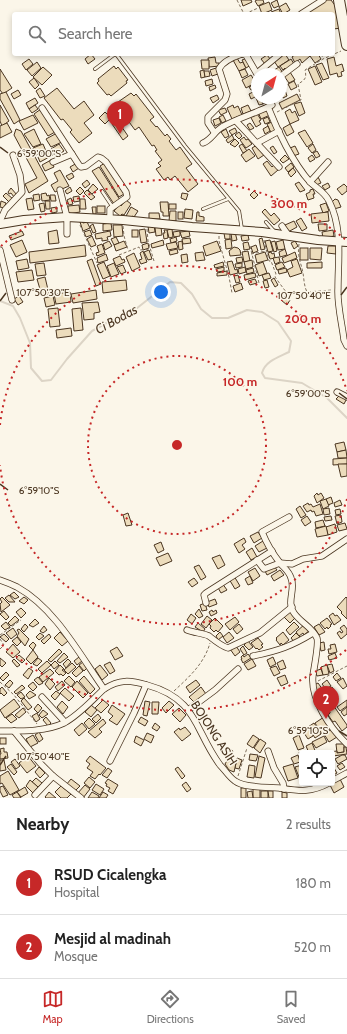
<!DOCTYPE html>
<meta charset="utf-8">
<style>
:root{--surface:#fff;--page:#f2f2f2;--text:#222;--muted:#767676;--line:#e0e0e0;--accent:#c62828}
body{margin:0;font-family:Cabin,sans-serif;background:var(--page);color:var(--text)}
.controls{position:absolute;right:12px;bottom:12px;display:grid;overflow:hidden;border-radius:4px;box-shadow:0 2px 6px #0003}
.controls button{width:36px;height:36px;display:grid;place-items:center;padding:0;border:0;border-bottom:1px solid var(--line);background:var(--surface);color:var(--text);font:20px sans-serif}
.compass{position:absolute;left:251px;top:68px;width:36px;height:36px;border-radius:50%;background:var(--surface);box-shadow:0 2px 6px #0003;rotate:36deg}
.you{position:absolute;left:161px;top:292px;width:14px;height:14px;margin:-10px;border:3px solid #fff;border-radius:50%;background:#1a73e8;box-shadow:0 0 0 6px #1a73e833}
.badge{display:grid;place-items:center;width:26px;height:26px;border-radius:50%;background:var(--accent);color:#fff;font-size:13px;font-weight:700}
.pin{position:absolute;translate:-50% -33px;filter:drop-shadow(0 1px 2px #0008)}
.pin::after{content:'';position:absolute;top:21px;width:14px;height:12px;background:inherit;clip-path:polygon(0 0,100% 0,50% 100%)}
.list{margin:0;padding:0;list-style:none}
h2{display:flex;justify-content:space-between;align-items:center;height:52px;margin:0;padding:0 16px;font-size:17px}
h2 small{font-size:13px;font-weight:400;color:var(--muted)}
.list li{display:grid;grid-template-columns:26px 1fr auto;gap:12px;align-items:center;box-sizing:border-box;height:64px;padding:0 16px;border-top:1px solid var(--line)}
.list b{display:block;font-size:15px;white-space:nowrap}
.list p{margin:0;font-size:13px;white-space:nowrap;color:var(--muted)}
.list em{font-size:13px;font-style:normal;color:var(--muted)}
.icon{flex:none;width:22px;height:22px;fill:none;stroke:currentColor;stroke-width:2;stroke-linecap:round;stroke-linejoin:round}
.map{position:relative;flex:none;width:347px;height:798px;overflow:hidden}
.search{position:absolute;background:var(--surface);box-shadow:0 2px 6px #0003;left:12px;right:12px;top:12px;height:44px;display:flex;align-items:center;gap:10px;box-sizing:border-box;padding:0 14px;border-radius:4px;color:var(--muted);font-size:15px}
.sheet{height:180px;background:var(--surface)}
nav{display:flex;justify-content:space-around;align-items:center;box-sizing:border-box;height:56px;border-top:1px solid var(--line);background:var(--surface);font-size:11px;color:var(--muted)}
nav a{display:grid;justify-items:center;gap:2px}
nav .on{color:var(--accent)}
.map>svg:first-child{display:block}
.lines{fill:none;stroke-linecap:round;stroke-linejoin:round}
.stream{stroke:#dcd4c6;stroke-width:2}
.building{fill:#ecdcbc;stroke:#4a3520}
.lane-casing{stroke:#4a3520;stroke-width:4}
.street-casing{stroke:#4a3520;stroke-width:7}
.secondary-casing{stroke:#4a3520;stroke-width:10}
.highway-casing{stroke:#4a3520;stroke-width:12}
.path{stroke:#7f6f5c;stroke-width:1;stroke-dasharray:3 2;stroke-linecap:butt}
.lane{stroke:#fbf6e9;stroke-width:2.5}
.street{stroke:#fbf6e9;stroke-width:5.5}
.secondary{stroke:#fbf6e9;stroke-width:8}
.highway{stroke:#fbf6e9;stroke-width:10}
.ticks{fill:none;stroke:#4a3520;stroke-width:1.5}
.ring{fill:none;stroke:#c62828;stroke-width:2;stroke-dasharray:2 4}
.labels{text-anchor:middle;stroke-width:3;stroke-linejoin:round;paint-order:stroke}
.street-label{font-size:12px;fill:#4a3520;stroke:#fbf6e9}
.water-label{font-size:13px;font-style:italic;fill:#4a3520;stroke:#fbf6e9}
.ticks-label{font-size:10px;text-anchor:middle;fill:#4a3520;stroke:#fbf6e9;stroke-width:3;stroke-linejoin:round;paint-order:stroke}
.centre{fill:#c62828;stroke:#fbf6e9;stroke-width:2}
.ring-label{font-size:12px;text-anchor:middle;font-weight:bold;fill:#c62828;stroke:#fbf6e9;stroke-width:3;stroke-linejoin:round;paint-order:stroke}
</style>
<div class="map">
<svg width="347" height="798" viewBox="0 0 347 798">
<rect width="100%" height="100%" fill="#fbf6e9"/>
<g class="lines">
<path class="stream" d="M0,301L13,306L20,318L30,343L31,368L42,381L51,380L67,359L92,331L112,320L127,316L170,282L181,283L192,294L201,309L212,318H228L247,310L262,312L278,322L291,341L289,352C279,357 265,361 262,373L265,378L302,383L327,398L347,418"/>
</g>
<g class="building">
<polygon points="241,0 251,0 252,2 243,6"/>
<polygon points="257,0 263,0 264,3 258,6 255,1"/>
<polygon points="277,0 279,6 274,8 271,3"/>
<polygon points="326,0 331,0 337,8 342,28 333,29 333,14 306,14 305,12"/>
<polygon points="269,2 272,10 262,14 259,6"/>
<polygon points="286,3 290,10 283,14 279,7"/>
<polygon points="279,9 281,14 272,14 271,12"/>
<polygon points="91,54 95,59 88,64 85,59"/>
<polygon points="285,54 289,60 278,67 274,61"/>
<polygon points="296,54 318,54 321,59 315,63 310,56 302,63 300,59 295,63 292,57"/>
<polygon points="267,55 271,60 265,64 261,59"/>
<polygon points="215,57 216,63 219,63 220,66 209,67 208,58"/>
<polygon points="334,57 336,66 342,64 344,71 341,72 342,76 338,77 337,73 330,75 327,59"/>
<polygon points="237,58 240,63 243,62 246,68 239,71 233,60"/>
<polygon points="247,58 251,65 246,68 242,60"/>
<polygon points="29,59 33,64 26,70 22,64"/>
<polygon points="291,59 294,64 286,70 285,68 283,70 280,66"/>
<polygon points="201,60 209,60 209,69 202,69"/>
<polygon points="37,62 41,68 32,76 27,70"/>
<polygon points="322,63 329,78 323,80 316,65"/>
<polygon points="114,66 116,69 118,67 128,80 126,81 127,83 111,96 109,94 107,95 97,83 99,81 98,79"/>
<polygon points="315,66 322,82 315,85 308,69"/>
<polygon points="43,67 52,75 42,85 33,77"/>
<polygon points="279,67 283,73 281,74 272,74 271,72"/>
<polygon points="216,68 218,74 212,76 210,70"/>
<polygon points="0,69 12,88 3,94 0,90"/>
<polygon points="245,69 248,75 242,78 239,71"/>
<polygon points="204,70 205,77 201,78 200,71"/>
<polygon points="204,71 209,71 210,76 205,77"/>
<polygon points="290,72 295,80 289,83 284,76"/>
<polygon points="251,75 254,80 252,82 253,84 246,88 242,80"/>
<polygon points="34,78 39,85 35,89 29,82"/>
<polygon points="212,79 213,84 206,86 205,81"/>
<polygon points="294,81 297,87 291,90 288,84"/>
<polygon points="255,84 257,88 251,90 249,87"/>
<polygon points="215,85 216,88 210,91 209,87"/>
<polygon points="40,88 45,96 40,98 36,91"/>
<polygon points="57,88 74,109 84,101 94,115 84,123 92,133 79,143 70,132 72,130 63,119 61,120 44,98"/>
<polygon points="18,90 21,95 14,99 11,94"/>
<polygon points="285,90 287,96 283,98 281,91"/>
<polygon points="255,91 257,96 251,99 249,94"/>
<polygon points="6,92 20,120 14,124 0,99 0,94"/>
<polygon points="131,93 134,96 136,94 154,117 150,120 156,127 157,126 165,136 167,134 171,139 169,141 176,150 180,147 192,164 186,168 198,184 188,192 175,176 170,180 168,177 164,180 156,169 161,166 158,163 162,160 155,151 157,150 154,145 152,146 139,127 135,130 118,107 120,105 118,102"/>
<polygon points="297,94 300,100 282,109 279,103"/>
<polygon points="217,95 219,99 213,103 210,98"/>
<polygon points="35,98 38,103 29,109 26,103"/>
<polygon points="256,98 260,98 263,104 259,105"/>
<polygon points="261,98 268,98 269,101 263,104"/>
<polygon points="301,102 305,113 299,116 294,104"/>
<polygon points="0,105 9,121 2,126 0,121"/>
<polygon points="35,105 38,109 32,113 29,109"/>
<polygon points="233,105 234,108 238,106 242,115 232,119 227,108"/>
<polygon points="248,105 251,111 243,114 241,108"/>
<polygon points="225,108 227,112 221,115 218,110"/>
<polygon points="41,109 55,132 48,136 34,114"/>
<polygon points="267,109 270,115 261,119 258,112"/>
<polygon points="290,109 292,113 295,111 299,120 290,124 285,112"/>
<polygon points="105,112 111,118 105,124 99,118"/>
<polygon points="256,112 261,120 259,121 261,124 256,127 250,116"/>
<polygon points="33,115 38,123 24,130 19,121"/>
<polygon points="223,115 226,121 222,123 219,117"/>
<polygon points="268,117 270,122 265,124 263,119"/>
<polygon points="219,118 221,123 215,126 213,120"/>
<polygon points="117,120 128,136 123,140 112,124"/>
<polygon points="272,122 276,131 271,133 267,124"/>
<polygon points="7,123 12,132 0,138 0,126"/>
<polygon points="250,123 254,128 250,130 247,125"/>
<polygon points="290,124 294,132 287,136 283,128"/>
<polygon points="268,126 270,131 265,134 263,129"/>
<polygon points="235,128 237,132 232,135 229,131"/>
<polygon points="16,129 21,131 48,181 29,193 25,184 37,178 14,135"/>
<polygon points="34,129 41,144 33,147 24,134"/>
<polygon points="226,129 229,136 225,138 221,132"/>
<polygon points="305,130 313,143 307,147 298,133"/>
<polygon points="239,132 242,136 239,139 235,135"/>
<polygon points="57,133 62,142 51,147 46,139"/>
<polygon points="232,135 234,139 228,143 226,140"/>
<polygon points="244,137 246,140 248,139 252,144 246,148 240,140"/>
<polygon points="235,139 239,143 235,147 230,144"/>
<polygon points="43,144 46,151 36,155 33,148"/>
<polygon points="59,144 64,151 56,156 51,149"/>
<polygon points="242,144 247,151 243,153 239,146"/>
<polygon points="313,144 316,150 312,153 308,148"/>
<polygon points="257,145 264,155 258,159 252,148"/>
<polygon points="273,146 277,152 274,154 270,148"/>
<polygon points="295,146 299,154 293,156 290,148"/>
<polygon points="249,149 255,156 246,162 241,155"/>
<polygon points="50,150 53,155 40,162 38,157"/>
<polygon points="317,151 320,156 316,158 313,153"/>
<polygon points="285,155 289,159 283,163 280,160"/>
<polygon points="312,155 315,159 310,162 308,158"/>
<polygon points="51,160 54,167 45,171 42,165"/>
<polygon points="267,161 272,167 274,165 278,170 271,176 263,164"/>
<polygon points="77,163 79,168 73,172 70,167"/>
<polygon points="105,163 124,194 119,197 100,166"/>
<polygon points="291,163 294,167 288,172 285,168"/>
<polygon points="99,167 120,200 114,204 92,171"/>
<polygon points="293,168 296,172 291,177 288,173"/>
<polygon points="60,170 69,186 55,192 51,185 58,181 54,173"/>
<polygon points="72,173 74,177 69,180 66,176"/>
<polygon points="318,177 321,183 316,185 313,180"/>
<polygon points="87,180 90,184 85,188 82,184"/>
<polygon points="299,182 305,190 300,192 295,184"/>
<polygon points="328,183 330,187 325,190 322,186"/>
<polygon points="93,184 98,189 92,194 88,190"/>
<polygon points="344,184 347,187 347,191 342,195 337,189"/>
<polygon points="70,187 72,191 67,194 65,191"/>
<polygon points="80,187 84,191 80,195 76,191"/>
<polygon points="11,188 17,195 14,197 11,193 9,194 8,192"/>
<polygon points="313,189 315,194 313,194 314,198 308,200 306,194 310,192 310,190"/>
<polygon points="87,190 95,197 91,200 84,193"/>
<polygon points="254,191 258,195 254,199 250,195"/>
<polygon points="6,193 13,199 9,202 3,196"/>
<polygon points="46,193 47,196 49,195 50,200 42,201 41,194"/>
<polygon points="182,193 188,194 186,200 181,198"/>
<polygon points="39,194 40,200 34,201 33,195"/>
<polygon points="50,195 55,195 56,201 51,201"/>
<polygon points="79,196 80,201 74,202 73,197"/>
<polygon points="32,198 34,209 28,210 26,199"/>
<polygon points="71,198 73,204 69,205 67,200"/>
<polygon points="80,199 85,199 86,209 80,209"/>
<polygon points="335,199 338,200 341,207 334,209 332,202"/>
<polygon points="126,200 131,204 124,215 122,214 120,216 114,211 120,204 121,206"/>
<polygon points="1,201 6,203 4,208 0,207"/>
<polygon points="45,201 50,201 50,209 46,209"/>
<polygon points="160,202 168,202 169,216 163,216 163,212 161,212"/>
<polygon points="44,203 45,211 41,212 39,204"/>
<polygon points="326,203 329,211 323,213 320,205"/>
<rect x="169" y="204" width="7" height="5"/>
<polygon points="79,205 80,212 68,214 68,206"/>
<rect x="97" y="206" width="8" height="7"/>
<polygon points="57,207 57,212 52,213 51,208"/>
<polygon points="92,207 96,207 96,214 93,214"/>
<polygon points="131,207 138,211 134,217 132,216 130,219 126,216"/>
<polygon points="185,209 193,210 192,219 184,218"/>
<polygon points="265,209 271,216 274,213 280,220 274,225 262,212"/>
<polygon points="170,211 176,211 176,221 169,221"/>
<rect x="178" y="212" width="5" height="7"/>
<polygon points="197,212 199,212 199,216 204,217 204,221 196,221"/>
<polygon points="328,212 329,221 312,223 311,214"/>
<polygon points="149,213 159,213 160,219 149,219"/>
<polygon points="301,218 307,228 302,231 296,221"/>
<polygon points="82,221 83,223 87,222 90,228 83,231 80,222"/>
<polygon points="294,221 297,227 288,232 285,225"/>
<polygon points="111,223 112,230 103,231 103,224"/>
<polygon points="93,224 96,232 93,233 90,226"/>
<polygon points="318,224 327,224 327,230 319,231"/>
<polygon points="113,225 122,225 123,236 114,237"/>
<polygon points="154,225 155,232 149,233 148,226"/>
<polygon points="155,227 161,227 162,235 156,236"/>
<polygon points="145,229 147,242 141,243 139,230"/>
<polygon points="172,229 173,237 169,238 167,230"/>
<polygon points="57,230 59,243 49,244 48,232"/>
<polygon points="90,230 92,235 86,237 84,232"/>
<rect x="132" y="230" width="6" height="7"/>
<polygon points="164,230 167,230 168,238 164,239 163,233 165,233"/>
<polygon points="333,230 334,236 323,238 322,232"/>
<polygon points="22,231 24,235 11,240 9,236"/>
<polygon points="110,231 111,236 107,237 108,240 102,241 102,238 96,239 95,234"/>
<polygon points="180,231 180,236 174,237 173,232"/>
<polygon points="189,231 190,236 182,238 180,232"/>
<polygon points="235,232 237,240 232,241 231,233"/>
<polygon points="224,233 230,233 230,239 225,239"/>
<polygon points="248,235 249,240 242,241 241,236"/>
<polygon points="92,236 96,245 91,247 87,239"/>
<polygon points="116,237 119,243 114,245 111,239"/>
<polygon points="176,237 177,241 171,243 170,239"/>
<polygon points="190,238 191,243 183,244 182,239"/>
<polygon points="262,238 265,249 261,250 259,239"/>
<polygon points="231,239 232,248 226,249 225,240"/>
<polygon points="22,240 27,252 16,257 10,245"/>
<polygon points="163,240 164,245 152,248 151,244"/>
<polygon points="270,240 273,251 268,252 265,241"/>
<polygon points="283,240 285,249 278,250 276,242"/>
<polygon points="109,241 112,246 105,250 103,244"/>
<polygon points="124,241 127,247 116,251 114,245"/>
<polygon points="182,241 183,249 179,250 178,242"/>
<polygon points="217,241 221,251 206,256 203,246"/>
<polygon points="275,241 277,251 274,252 271,242"/>
<polygon points="295,241 298,246 294,249 291,243"/>
<polygon points="176,242 178,248 168,250 166,244"/>
<polygon points="248,242 250,249 244,250 243,243"/>
<polygon points="148,243 149,248 143,250 142,245"/>
<polygon points="102,244 105,253 97,256 96,253 99,252 97,246"/>
<polygon points="85,245 86,256 30,263 29,252"/>
<polygon points="256,245 258,251 253,253 251,247"/>
<polygon points="328,246 336,246 336,254 327,253"/>
<polygon points="234,247 238,248 240,250 241,255 230,256 229,251"/>
<rect x="300" y="248" width="8" height="12"/>
<polygon points="310,248 322,248 321,260 310,259"/>
<polygon points="177,249 178,253 170,255 169,251"/>
<polygon points="285,249 287,255 280,257 279,252"/>
<polygon points="149,250 152,259 148,260 144,252"/>
<polygon points="143,251 147,262 141,264 139,260 142,259 140,253"/>
<polygon points="248,251 250,261 244,262 242,252"/>
<polygon points="203,252 205,260 196,261 195,253"/>
<polygon points="265,252 268,260 257,263 255,255"/>
<polygon points="271,252 272,254 274,253 275,258 270,259 268,253"/>
<polygon points="295,252 297,258 284,263 282,258"/>
<polygon points="134,253 140,267 132,271 126,257"/>
<polygon points="106,254 108,260 98,263 97,258"/>
<polygon points="187,254 188,262 182,263 181,255"/>
<polygon points="120,256 122,260 124,259 125,262 116,266 113,259"/>
<polygon points="242,257 243,262 237,263 236,258"/>
<polygon points="279,257 280,262 275,264 273,258"/>
<polygon points="27,259 29,268 18,270 16,261"/>
<polygon points="92,259 101,284 96,286 87,261"/>
<polygon points="297,259 302,273 290,277 287,270 293,267 291,261"/>
<polygon points="252,260 253,267 246,269 244,262"/>
<polygon points="232,261 235,270 237,269 238,273 230,275 227,262"/>
<polygon points="104,262 110,276 103,279 97,265"/>
<polygon points="223,262 224,266 215,268 214,265"/>
<polygon points="263,262 267,273 259,276 255,265"/>
<polygon points="282,262 285,267 277,270 275,265"/>
<polygon points="322,262 322,268 307,268 307,263"/>
<polygon points="44,263 46,275 37,276 35,264"/>
<polygon points="114,263 119,274 111,277 107,266"/>
<polygon points="242,263 242,267 236,268 235,264"/>
<polygon points="123,265 126,272 121,274 117,267"/>
<polygon points="224,267 224,271 217,272 216,269"/>
<polygon points="245,267 246,272 239,274 238,269"/>
<polygon points="253,268 254,272 247,274 246,270"/>
<polygon points="286,268 287,272 279,274 278,270"/>
<polygon points="32,270 34,280 18,282 16,272"/>
<polygon points="227,271 227,275 217,276 217,273"/>
<polygon points="255,273 256,277 245,280 244,275"/>
<polygon points="269,273 271,278 264,280 262,275"/>
<polygon points="238,275 240,282 236,283 234,276"/>
<polygon points="45,277 49,294 42,296 37,279"/>
<polygon points="274,278 278,285 275,287 271,280"/>
<polygon points="255,279 257,283 250,285 248,281"/>
<polygon points="126,280 127,290 103,293 102,282"/>
<polygon points="267,280 269,287 265,288 263,281"/>
<polygon points="241,283 243,289 235,292 233,286"/>
<polygon points="96,290 97,299 73,303 71,294"/>
<polygon points="70,292 71,302 56,304 54,294"/>
<polygon points="19,296 23,302 18,305 14,299"/>
<polygon points="53,296 55,305 46,307 44,298"/>
<polygon points="285,296 290,300 287,305 281,300"/>
<polygon points="98,302 100,312 94,313 94,319 84,320 82,303"/>
<polygon points="58,308 60,326 50,327 48,309"/>
<polygon points="81,308 83,330 74,331 72,309"/>
<polygon points="71,328 72,336 57,338 56,330"/>
<polygon points="340,395 347,398 344,404 336,399"/>
<polygon points="344,442 346,450 337,452 335,444"/>
<polygon points="346,450 347,458 338,458 337,452"/>
<polygon points="347,458 347,464 333,465 333,459"/>
<polygon points="338,464 347,464 347,476 341,477"/>
<polygon points="317,493 318,495 321,493 324,498 317,503 314,496"/>
<polygon points="331,497 333,503 328,505 326,499"/>
<polygon points="326,499 329,506 323,509 320,501"/>
<polygon points="340,500 342,505 335,507 334,503"/>
<polygon points="308,503 309,505 311,504 313,507 320,504 323,514 316,516 314,511 312,512 311,510 307,512 303,506"/>
<polygon points="300,506 306,515 301,518 296,509"/>
<polygon points="329,508 330,514 324,515 323,509"/>
<polygon points="340,509 341,514 336,515 335,510"/>
<polygon points="128,513 132,525 126,526 123,515"/>
<polygon points="341,515 342,522 337,524 335,516"/>
<polygon points="307,516 311,522 305,526 301,520"/>
<polygon points="331,516 332,520 325,521 324,517"/>
<polygon points="323,520 325,526 316,528 315,522"/>
<polygon points="345,523 347,529 339,531 337,525"/>
<polygon points="335,524 337,532 328,535 326,527"/>
<polygon points="326,526 328,535 317,537 315,529"/>
<polygon points="258,532 262,538 254,543 250,536"/>
<polygon points="244,538 246,542 242,545 245,549 239,553 234,544"/>
<polygon points="263,541 267,548 259,552 255,546"/>
<polygon points="161,542 164,550 158,553 154,545"/>
<polygon points="252,548 257,557 251,560 246,552"/>
<polygon points="168,553 172,561 160,566 156,558"/>
<polygon points="220,555 225,565 218,569 212,558"/>
<polygon points="199,565 206,577 201,580 194,567"/>
<polygon points="274,566 277,570 267,575 265,571"/>
<polygon points="255,568 260,576 253,581 248,572"/>
<polygon points="280,570 284,575 274,581 271,576"/>
<polygon points="234,576 240,586 235,589 229,579"/>
<polygon points="250,576 253,583 248,585 245,579"/>
<polygon points="194,578 198,583 192,587 188,582"/>
<polygon points="222,583 227,590 221,593 217,586"/>
<polygon points="14,592 19,597 15,599 10,595"/>
<polygon points="9,595 15,602 9,602 5,598"/>
<polygon points="2,597 10,605 1,612 0,604 2,602 0,599"/>
<polygon points="24,597 28,600 24,604 19,601"/>
<polygon points="346,597 347,598 347,619 341,613 342,612 337,607"/>
<polygon points="215,599 217,604 209,607 207,602"/>
<polygon points="205,603 207,610 202,611 200,605"/>
<polygon points="21,608 26,613 21,618 16,612"/>
<polygon points="199,609 203,616 199,618 195,614"/>
<polygon points="212,610 213,612 216,610 217,613 211,616 209,612"/>
<polygon points="4,611 9,617 6,620 0,614"/>
<polygon points="290,611 296,617 290,623 284,617"/>
<polygon points="333,613 335,616 337,615 341,620 334,625 329,616"/>
<polygon points="191,614 196,618 192,624 187,620"/>
<polygon points="15,616 19,620 11,626 8,623"/>
<polygon points="207,616 212,620 206,628 201,624"/>
<polygon points="235,617 239,622 230,630 225,624"/>
<polygon points="215,618 223,626 218,632 216,630 214,632 210,628 211,626 209,624"/>
<polygon points="327,618 332,624 330,625 331,626 328,629 327,627 325,629 320,623"/>
<polygon points="35,619 39,623 33,627 29,625"/>
<polygon points="6,622 10,627 5,630 1,626"/>
<polygon points="294,622 299,627 290,635 286,630"/>
<polygon points="198,623 205,629 203,632 195,627"/>
<polygon points="25,624 28,627 24,632 21,629"/>
<polygon points="239,624 243,629 237,634 233,629"/>
<polygon points="305,624 310,630 304,635 303,633 299,636 296,632"/>
<polygon points="319,624 325,632 319,635 314,627"/>
<polygon points="344,625 347,629 347,634 341,639 337,633 340,631 341,633 343,632 340,628"/>
<polygon points="44,626 47,630 43,633 40,631"/>
<polygon points="13,628 17,634 11,639 6,633"/>
<polygon points="19,629 29,639 25,646 17,636 19,633 17,630"/>
<polygon points="60,632 68,641 62,646 54,638"/>
<polygon points="220,632 223,636 218,640 216,636"/>
<polygon points="229,632 234,638 227,643 223,637"/>
<polygon points="283,632 289,640 283,645 281,643 280,645 276,640 277,639 276,638"/>
<polygon points="40,633 44,636 39,640 36,637"/>
<polygon points="296,633 301,638 295,643 291,638"/>
<polygon points="4,634 9,639 6,642 0,637"/>
<polygon points="49,634 51,637 44,644 41,641"/>
<polygon points="17,637 21,642 17,646 12,641"/>
<polygon points="258,638 263,644 261,645 263,647 259,650 257,648 256,649 251,643"/>
<polygon points="248,641 253,647 249,650 244,645"/>
<polygon points="33,642 36,645 33,650 29,646"/>
<polygon points="324,642 325,650 321,651 319,643"/>
<polygon points="13,644 20,652 13,658 6,652"/>
<polygon points="335,644 337,652 329,654 328,649 331,649 330,645"/>
<polygon points="236,646 240,652 235,656 230,649"/>
<polygon points="243,646 247,653 244,655 240,649"/>
<polygon points="117,647 123,656 115,660 110,651"/>
<polygon points="59,649 62,652 51,662 48,660"/>
<polygon points="33,650 38,657 31,664 26,659"/>
<polygon points="64,653 68,657 60,663 57,661"/>
<polygon points="335,653 337,658 329,660 328,656"/>
<polygon points="248,654 251,658 243,663 241,659 242,659 241,657 243,655 244,657"/>
<polygon points="19,655 25,660 22,663 16,658"/>
<polygon points="79,657 82,661 77,665 74,661"/>
<polygon points="273,657 276,664 270,667 267,660"/>
<polygon points="0,658 6,663 2,667 0,665"/>
<polygon points="38,658 42,661 37,666 33,664"/>
<polygon points="14,659 20,665 17,667 12,661"/>
<polygon points="68,659 71,662 66,668 63,664"/>
<polygon points="252,659 256,666 248,670 244,664"/>
<polygon points="283,660 286,668 280,670 277,663"/>
<polygon points="47,661 51,665 42,673 38,669"/>
<polygon points="55,661 59,665 54,669 51,665"/>
<polygon points="83,662 87,668 84,671 79,665"/>
<polygon points="110,662 115,671 110,674 104,665"/>
<polygon points="72,663 76,667 68,674 64,670"/>
<polygon points="332,664 334,671 330,673 327,665"/>
<polygon points="60,665 64,669 62,670 66,673 63,676 61,674 59,675 55,671"/>
<polygon points="100,665 108,675 102,680 95,669"/>
<polygon points="327,665 329,674 323,675 321,667"/>
<polygon points="79,666 83,671 76,677 72,673"/>
<polygon points="276,666 280,673 274,676 270,668"/>
<polygon points="29,668 33,671 28,679 23,675"/>
<polygon points="50,669 54,673 43,682 39,677"/>
<polygon points="321,669 323,675 317,676 315,671"/>
<polygon points="6,672 9,675 3,681 0,678"/>
<polygon points="337,673 341,678 336,681 333,677"/>
<polygon points="285,675 288,683 281,686 277,678"/>
<polygon points="69,676 75,682 71,687 64,681"/>
<polygon points="84,676 95,689 90,694 79,681"/>
<polygon points="38,677 43,683 39,685 34,680"/>
<polygon points="49,678 55,684 50,690 45,684"/>
<polygon points="343,678 347,686 343,689 337,682"/>
<polygon points="10,680 13,683 9,688 5,685"/>
<polygon points="196,680 200,685 190,693 186,687"/>
<polygon points="327,680 331,686 326,689 322,684"/>
<polygon points="62,681 65,685 58,691 55,687"/>
<polygon points="77,681 88,693 83,698 72,687"/>
<polygon points="33,682 37,687 33,691 28,686"/>
<polygon points="318,683 323,690 318,693 314,685"/>
<polygon points="22,685 25,688 16,694 14,692"/>
<polygon points="2,687 7,693 4,696 1,693 0,694 0,689"/>
<polygon points="201,687 206,694 195,703 189,697"/>
<polygon points="332,687 335,691 326,696 324,692"/>
<polygon points="65,688 74,696 69,701 60,693"/>
<polygon points="30,691 36,695 29,699 26,695"/>
<polygon points="56,691 60,694 55,700 51,696"/>
<polygon points="21,692 25,697 21,699 17,695"/>
<polygon points="24,698 32,707 28,710 21,701"/>
<polygon points="14,699 20,707 5,718 0,710"/>
<polygon points="103,700 109,705 101,713 95,708"/>
<polygon points="347,700 347,706 340,711 337,707"/>
<polygon points="62,701 68,707 63,714 57,707"/>
<polygon points="145,701 150,702 147,716 143,715"/>
<polygon points="169,701 174,705 166,713 162,708"/>
<polygon points="152,702 159,702 158,714 152,714"/>
<polygon points="331,702 347,725 347,727 342,731 335,721 333,722 328,715 330,713 330,712 328,713 324,707"/>
<polygon points="38,704 42,708 38,713 34,709"/>
<polygon points="91,705 97,710 91,717 85,712"/>
<polygon points="112,705 125,714 117,725 109,720 113,716 108,712"/>
<polygon points="347,707 347,714 344,716 341,712"/>
<polygon points="23,708 26,712 19,718 15,715"/>
<polygon points="179,708 186,715 180,722 172,714"/>
<polygon points="43,710 48,714 42,718 39,715"/>
<polygon points="37,713 40,719 36,722 32,716"/>
<polygon points="12,714 17,719 11,723 6,718"/>
<polygon points="98,714 101,718 96,723 92,719"/>
<polygon points="46,717 51,723 48,726 43,720"/>
<polygon points="141,717 148,721 145,726 138,722"/>
<polygon points="324,717 331,728 322,734 315,723"/>
<polygon points="89,718 95,724 89,729 84,723"/>
<polygon points="103,719 106,723 99,729 102,732 95,738 88,732"/>
<polygon points="82,723 87,729 79,736 74,730"/>
<polygon points="155,723 160,727 157,731 152,728"/>
<polygon points="314,723 321,734 315,738 308,727"/>
<polygon points="185,727 191,734 182,741 174,732 179,728 180,730"/>
<polygon points="307,727 313,736 308,739 302,730"/>
<polygon points="332,729 337,737 329,742 324,734"/>
<polygon points="39,732 43,739 39,742 35,735"/>
<polygon points="147,733 154,736 151,743 144,739"/>
<polygon points="33,735 38,743 30,747 26,739"/>
<polygon points="253,735 259,739 253,748 247,744"/>
<polygon points="299,735 304,748 298,750 293,738"/>
<polygon points="136,736 144,740 141,746 134,742"/>
<polygon points="324,736 327,742 316,748 312,742"/>
<rect x="0" y="738" width="6" height="6"/>
<polygon points="260,739 266,743 260,753 254,748"/>
<polygon points="312,743 316,753 309,753 306,746"/>
<polygon points="336,744 344,744 344,752 337,753"/>
<polygon points="227,747 233,751 229,756 223,753"/>
<polygon points="344,747 346,747 347,754 333,756 330,752 337,751 337,753 344,752"/>
<polygon points="4,748 4,752 7,752 8,758 0,759 0,754 1,754 0,749"/>
<polygon points="250,754 258,755 256,761 249,760"/>
<polygon points="298,755 300,762 294,764 291,758"/>
<polygon points="342,755 345,755 347,759 338,764 335,759"/>
<polygon points="28,756 36,766 27,773 19,763"/>
<polygon points="90,756 106,768 100,775 99,774 95,779 90,776 93,772 87,768 90,764 86,761"/>
<polygon points="259,756 265,758 261,778 255,777"/>
<polygon points="237,758 242,760 239,769 235,768"/>
<polygon points="15,759 20,766 16,769 11,762"/>
<polygon points="228,759 236,763 234,772 229,770 225,764"/>
<polygon points="0,760 4,760 6,770 0,771"/>
<polygon points="342,763 345,767 340,770 337,766"/>
<polygon points="11,764 17,772 14,775 7,767"/>
<polygon points="293,764 298,778 288,781 283,767"/>
<polygon points="249,765 255,766 254,778 247,777"/>
<polygon points="302,765 302,782 301,782 295,767"/>
<polygon points="39,767 45,773 40,778 35,772"/>
<polygon points="178,767 185,776 182,779 175,769"/>
<polygon points="108,768 112,771 107,778 102,775"/>
<polygon points="334,768 337,773 332,776 332,769"/>
<polygon points="8,771 19,790 10,795 2,783 0,784 0,776"/>
<polygon points="89,777 95,782 90,788 84,783"/>
<polygon points="36,778 42,783 38,787 32,782"/>
<polygon points="71,779 80,786 74,792 66,785"/>
<polygon points="108,779 118,785 113,794 108,791 110,788 106,786 107,784 105,783"/>
<polygon points="340,779 344,787 334,793 330,785"/>
<polygon points="30,780 38,787 33,793 26,786"/>
<polygon points="186,782 191,789 187,792 182,785"/>
<polygon points="96,784 104,789 100,795 92,790"/>
<polygon points="85,785 90,789 83,798 77,794"/>
<polygon points="3,786 8,795 3,797 0,791 0,787"/>
<polygon points="61,786 71,794 67,798 61,798 55,792"/>
<polygon points="25,787 28,793 21,797 17,792"/>
<rect x="253" y="787" width="7" height="11"/>
<rect x="241" y="788" width="5" height="10"/>
<polygon points="252,791 253,798 248,798 247,792"/>
<rect x="261" y="791" width="7" height="7"/>
<polygon points="268,791 273,791 273,798 269,798"/>
<polygon points="17,792 21,798 14,798 12,795"/>
<polygon points="49,792 56,798 46,798 45,797"/>
<polygon points="92,792 99,796 98,798 88,798"/>
<polygon points="103,792 108,795 106,798 99,798"/>
<polygon points="282,792 287,793 287,798 282,798"/>
</g>
<g class="lines">
<g class="lane-casing">
<g id="lane">
<polyline points="116,54 185,146 239,211 242,230"/>
<polyline points="95,69 115,54"/>
<polyline points="102,191 112,206"/>
<polyline points="203,209 228,199"/>
<polyline points="266,222 274,231"/>
</g>
</g>
<g class="street-casing">
<g id="street">
<polyline points="301,14 323,0"/>
<polyline points="242,54 246,55 257,74"/>
<polyline points="257,73 280,54"/>
<polyline points="281,76 297,64"/>
<path d="M268,107C277,130 293,163 310,182C316,188 325,192 329,201C343,229 338,259 338,288C337,305 342,323 344,340L347,346"/>
<polyline points="42,108 79,165 81,167 86,166 98,157 101,158 106,162 126,192 127,197 110,209 110,219"/>
<polyline points="236,121 279,167"/>
<path d="M214,132L208,123V117L225,100L227,94L219,69C223,61 233,57 242,54"/>
<path d="M203,143C211,140 214,132 222,127C236,119 253,114 268,107L272,105L269,98"/>
<polyline points="257,143 279,131"/>
<polyline points="53,162 72,154"/>
<polyline points="310,182 328,162"/>
<polyline points="60,190 67,217 67,234"/>
<polyline points="0,221 5,210 22,192 20,175 13,155"/>
<polyline points="282,226 289,236"/>
<polyline points="0,250 12,300"/>
<polyline points="337,392 347,397"/>
<path d="M289,517L262,532C266,542 273,554 280,563C284,568 289,571 291,578C296,589 286,602 294,613C301,623 312,627 317,638C319,644 314,668 313,675C310,699 330,728 347,744"/>
<polyline points="257,560 264,569 280,563 292,564 303,559 322,556 347,539"/>
<path d="M0,580C6,582 11,584 17,587C55,608 80,655 104,689"/>
<polyline points="206,603 204,595 206,593 272,551"/>
<path d="M187,630C194,633 203,633 209,636C214,640 221,646 228,648L260,633L292,607"/>
<path d="M253,656C278,651 292,646 313,633"/>
<polyline points="42,697 65,722"/>
<polyline points="188,710 215,690 238,669"/>
<path d="M0,731C20,731 45,732 64,723C79,715 92,700 104,689C120,679 130,680 147,685C198,699 194,730 220,765C225,770 229,777 235,781C244,788 267,787 279,788C300,791 310,793 329,783"/>
<polyline points="14,731 40,763 53,776 81,798"/>
<polyline points="268,751 274,768 283,783 284,789"/>
<polyline points="110,761 134,713 146,685"/>
<polyline points="332,781 347,773"/>
<polyline points="35,795 53,776"/>
</g>
</g>
<g class="secondary-casing">
<polyline id="secondary" points="0,224 24,220 67,217 123,220 192,227 262,232 318,240 347,242"/>
</g>
<g class="highway-casing">
<polyline id="highway" points="339,0 347,45"/>
</g>
<g class="path">
<polyline points="237,0 244,14"/>
<polyline points="245,14 258,8"/>
<polyline points="321,54 323,58"/>
<path d="M277,112L301,100L298,84C305,80 307,78 305,70L323,59L341,51"/>
<polyline points="80,225 97,263"/>
<polyline points="123,226 124,236 128,250"/>
<polyline points="147,229 148,241 154,261"/>
<polyline points="219,236 219,241 229,277 232,293"/>
<polyline points="264,240 269,261 271,261 276,274 275,277 289,296"/>
<path d="M299,244C297,257 301,262 303,273C304,279 304,286 307,292L332,290"/>
<polyline points="250,246 259,283"/>
<polyline points="251,254 266,251"/>
<polyline points="119,255 139,247 140,250 150,249"/>
<polyline points="0,635 21,620"/>
<polyline points="0,639 4,645 0,649"/>
<polyline points="318,681 347,666"/>
<polyline points="0,682 14,695 37,724"/>
<path d="M174,691C189,677 204,664 210,643"/>
<polyline points="299,752 302,762"/>
<polyline points="238,776 247,748"/>
</g>
<use href="#lane" class="lane"/>
<use href="#street" class="street"/>
<use href="#secondary" class="secondary"/>
<use href="#highway" class="highway"/>
</g>
<path class="ticks" d="M0,147L8,153M341,295L347,287M0,301L6,293M339,393L347,399M0,484L8,490M339,731L347,736M0,765L6,756"/>
<g class="ring">
<circle cx="177" cy="445" r="89"/>
<path d="M347 499A178 178 0 0 1 0 465M0 425A178 178 0 0 1 347 391"/>
<path d="M346 650A266 266 0 0 1 1 644M1 246A266 266 0 0 1 346 240"/>
</g>
<g class="labels">
<g class="street-label">
<text transform="translate(214 733) rotate(57)" y="4">BOJONG ASIH</text>
</g>
<g class="water-label">
<text transform="translate(116 319) rotate(-29)" y="5">Ci Bodas</text>
</g>
</g>
<g class="ticks-label">
<text x="39" y="157">6°59'00"S</text>
<text x="43" y="296">107°50'30"E</text>
<text x="304" y="299">107°50'40"E</text>
<text x="308" y="397">6°59'00"S</text>
<text x="39" y="494">6°59'10"S</text>
<text x="308" y="734">6°59'10"S</text>
<text x="43" y="760">107°50'40"E</text>
</g>
<circle cx="177" cy="445" r="6" class="centre"/>
<g class="ring-label">
<text x="289" y="208">300 m</text>
<text x="303" y="323">200 m</text>
<text x="240" y="386">100 m</text>
</g>
</svg>
<div class="controls">
<button><svg class="icon" aria-label="locate" viewBox="0 0 24 24"><circle cx="12" cy="12" r="6"/><path d="M12 2v4M12 18v4M2 12h4M18 12h4"/></svg></button>
</div>
<svg class="compass" viewBox="-18 -18 36 36"><path d="M0-13l5 13h-10z" fill="#e53935"/><path d="M0 13l5-13h-10z" fill="#767676"/></svg>
<div class="you"></div>
<div class="pin badge" style="left:120px;top:134px">1</div>
<div class="pin badge" style="left:326px;top:719px">2</div>
<div class="search"><svg class="icon" aria-label="search" viewBox="0 0 24 24"><circle cx="10" cy="10" r="6"/><path d="M15 15l6 6"/></svg>Search here</div>
</div>
<section class="sheet">
<h2>Nearby<small>2 results</small></h2>
<ul class="list">
<li><span class="badge">1</span><div><b>RSUD Cicalengka</b><p>Hospital</p></div><em>180 m</em></li>
<li><span class="badge">2</span><div><b>Mesjid al madinah</b><p>Mosque</p></div><em>520 m</em></li>
</ul>
</section>
<nav>
<a class="on"><svg class="icon" aria-label="map" viewBox="0 0 24 24"><path d="M3 6l6-2 6 2 6-2v14l-6 2-6-2-6 2zM9 4v14M15 6v14"/></svg>Map</a>
<a><svg class="icon" aria-label="directions" viewBox="0 0 24 24"><path d="M12 3l9 9-9 9-9-9zM9 14v-3h6M13 9l2 2-2 2"/></svg>Directions</a>
<a><svg class="icon" aria-label="saved" viewBox="0 0 24 24"><path d="M7 4h10v16l-5-4-5 4z"/></svg>Saved</a>
</nav>
